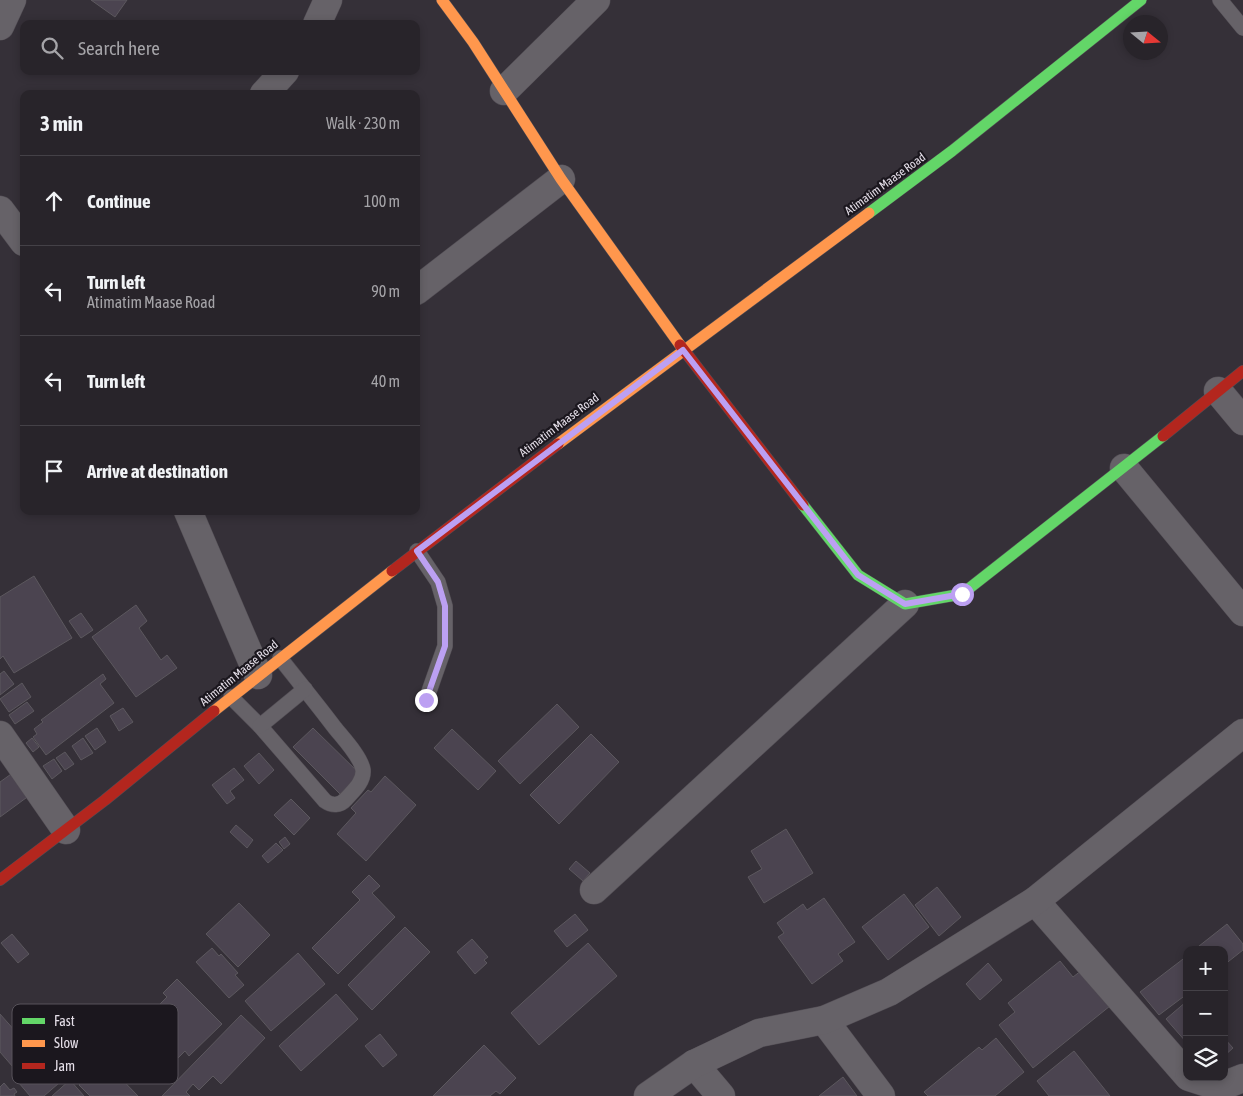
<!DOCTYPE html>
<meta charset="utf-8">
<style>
:root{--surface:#28242a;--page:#343036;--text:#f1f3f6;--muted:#a5a4a8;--line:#444147}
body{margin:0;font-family:"Asap Condensed",sans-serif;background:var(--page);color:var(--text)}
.controls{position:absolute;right:15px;bottom:15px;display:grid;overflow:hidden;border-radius:10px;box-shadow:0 2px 8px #0003}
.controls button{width:45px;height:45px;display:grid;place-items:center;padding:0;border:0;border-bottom:1px solid var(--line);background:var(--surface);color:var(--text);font:25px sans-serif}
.compass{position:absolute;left:1123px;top:15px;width:45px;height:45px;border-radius:50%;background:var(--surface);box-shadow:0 2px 8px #0003;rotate:108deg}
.stop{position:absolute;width:15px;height:15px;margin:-11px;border:4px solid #bca0f2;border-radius:50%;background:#fff}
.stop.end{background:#bca0f2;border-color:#fff;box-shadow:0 1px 5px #0008}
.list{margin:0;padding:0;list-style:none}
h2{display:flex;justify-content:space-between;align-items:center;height:65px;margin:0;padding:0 20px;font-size:21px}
h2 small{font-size:16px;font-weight:400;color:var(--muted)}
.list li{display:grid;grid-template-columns:32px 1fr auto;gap:15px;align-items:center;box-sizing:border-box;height:90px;padding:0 20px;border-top:1px solid var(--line)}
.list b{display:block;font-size:19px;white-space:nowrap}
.list p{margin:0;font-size:16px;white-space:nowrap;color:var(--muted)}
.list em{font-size:16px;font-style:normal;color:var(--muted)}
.icon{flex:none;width:28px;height:28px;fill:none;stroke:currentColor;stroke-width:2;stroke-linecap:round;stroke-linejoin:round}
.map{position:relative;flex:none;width:1243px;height:1096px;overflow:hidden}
.search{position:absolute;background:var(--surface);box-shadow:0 2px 8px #0003;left:20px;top:20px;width:400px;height:55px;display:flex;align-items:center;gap:12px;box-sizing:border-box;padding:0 18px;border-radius:10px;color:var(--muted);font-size:19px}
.panel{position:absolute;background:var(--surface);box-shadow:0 2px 8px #0003;left:20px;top:90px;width:400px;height:425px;border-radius:10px}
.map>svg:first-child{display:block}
.building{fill:#4b4450;stroke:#5c585e}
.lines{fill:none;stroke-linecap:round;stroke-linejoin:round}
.lane-casing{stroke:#524d54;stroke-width:16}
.street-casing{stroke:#524d54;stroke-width:29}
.fast-casing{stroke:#524d54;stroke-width:12}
.slow-casing{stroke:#524d54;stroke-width:12}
.jam-casing{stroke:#524d54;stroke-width:12}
.lane{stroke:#666268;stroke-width:15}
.street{stroke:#666268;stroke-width:28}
.fast{stroke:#63d668;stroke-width:11}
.slow{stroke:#ff974d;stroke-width:11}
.jam{stroke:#b3261e;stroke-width:11}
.route{stroke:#bca0f2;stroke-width:6}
.labels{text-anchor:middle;stroke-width:4.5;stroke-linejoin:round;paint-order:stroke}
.street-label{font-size:12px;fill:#e5dfe9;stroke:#1b171e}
.key{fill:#1b171e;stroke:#58535b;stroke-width:1}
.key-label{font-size:14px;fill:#e5dfe9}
</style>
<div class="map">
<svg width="1243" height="1096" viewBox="0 0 1243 1096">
<rect width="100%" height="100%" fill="#353038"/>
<g class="building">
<polygon points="91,0 127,0 115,17"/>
<polygon points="34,576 72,638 14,673 3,656 0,659 0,597"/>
<polygon points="136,605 147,621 139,628 161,660 167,655 177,668 136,697 92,637"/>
<polygon points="81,613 93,630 81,638 69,621"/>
<polygon points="4,671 14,684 0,695 0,674"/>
<polygon points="103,674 106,679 100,684 114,703 46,755 33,737 37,734 34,729 43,722 41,720"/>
<polygon points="22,683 31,697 9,712 0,699"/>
<polygon points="27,702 34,711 15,724 9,715"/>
<polygon points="557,704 579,727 520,784 498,761"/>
<polygon points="123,708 133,722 119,731 110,716"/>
<polygon points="97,728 106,742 95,750 85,736"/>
<polygon points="313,728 362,776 342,796 293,747"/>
<polygon points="452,729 496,771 478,790 434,748"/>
<polygon points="591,734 619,762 559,824 530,795"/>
<polygon points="32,738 39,747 33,752 26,743"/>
<polygon points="83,738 93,753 81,760 72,746"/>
<polygon points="65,752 74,764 65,770 56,758"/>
<polygon points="259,753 274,770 259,784 244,766"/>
<polygon points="54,759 62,771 52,779 43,766"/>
<polygon points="234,768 244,780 230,791 235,798 227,804 212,785"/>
<polygon points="14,772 30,795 0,817 0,782"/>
<polygon points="385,776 416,805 366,861 337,834 356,813 351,808 368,790 371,792"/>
<polygon points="291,799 310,818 294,835 274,815"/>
<polygon points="236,825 253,840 247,848 230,832"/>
<polygon points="786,829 813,873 764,903 748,877 762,869 751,851"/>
<polygon points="285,837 290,844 284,849 279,842"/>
<polygon points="276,843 283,850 268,863 262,856"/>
<polygon points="576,861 590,873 583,881 569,869"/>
<polygon points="369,875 380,886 372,893 395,917 338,974 312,948 360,900 352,892"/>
<polygon points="937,887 961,917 939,936 915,905"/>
<polygon points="904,894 929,927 888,960 862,927"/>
<polygon points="824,898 855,942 838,954 843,961 812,984 778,937 784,933 777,923 803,904 807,910"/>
<polygon points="239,903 270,935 238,967 206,934"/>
<polygon points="575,914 588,930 567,947 554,931"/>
<polygon points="1227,924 1243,944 1243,950 1224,965 1224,950 1194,950"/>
<polygon points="405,927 430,952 372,1010 348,985"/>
<polygon points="12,934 29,954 18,963 1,943"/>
<polygon points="472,939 488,957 484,960 487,963 475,974 457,952"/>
<polygon points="588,943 617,976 539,1045 511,1013"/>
<polygon points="212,948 219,956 221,954 238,973 235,975 244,985 229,998 196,962"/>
<polygon points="298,953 325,984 271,1031 245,1001"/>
<polygon points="1187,956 1187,994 1159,1015 1140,992"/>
<polygon points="1060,961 1073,977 1082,970 1110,1006 1033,1068 999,1025 1015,1012 1008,1003"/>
<polygon points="988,963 1002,980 980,1000 966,984"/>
<polygon points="177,979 222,1024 189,1056 185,1051 162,1074 121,1031 139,1013 145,1019 167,997 163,993"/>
<polygon points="336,994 358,1019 301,1071 279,1046"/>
<polygon points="1187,1001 1187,1043 1166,1019"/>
<polygon points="0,1014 32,1050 13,1067 0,1052"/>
<polygon points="241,1015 265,1038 221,1084 213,1076 199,1090 193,1084 186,1092 190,1096 162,1096"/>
<polygon points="74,1024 96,1051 44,1096 30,1096 13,1076"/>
<polygon points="380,1034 397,1055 383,1067 365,1046"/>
<polygon points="996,1038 1024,1072 995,1096 928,1096 924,1092 979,1047 982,1050"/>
<polygon points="1224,1038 1233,1048 1224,1056"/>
<polygon points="484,1045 516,1078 500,1094 496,1091 490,1096 433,1096"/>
<polygon points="1074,1051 1110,1096 1049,1096 1037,1081"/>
<polygon points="103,1060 138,1096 90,1096 79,1085"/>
<polygon points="843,1077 857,1096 819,1096"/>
<polygon points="70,1080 84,1096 52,1096"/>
<polygon points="4,1083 10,1090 14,1088 17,1092 14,1094 15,1096 0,1096 0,1087"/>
</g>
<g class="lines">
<g class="lane-casing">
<g id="lane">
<polyline points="1220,0 1243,28"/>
<polyline points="417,551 438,582 445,606 445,646 426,700"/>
<path d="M231,697L260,726L325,801C332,806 340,806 346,799C353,791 364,782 363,770C361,757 343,738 335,728C317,704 298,681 280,658"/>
<polyline points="260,726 305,689"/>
</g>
</g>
<g class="street-casing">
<g id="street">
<polyline points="317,24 328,0"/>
<polyline points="0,26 12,0"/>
<polyline points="504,91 596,0"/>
<polyline points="264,94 285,71"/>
<polyline points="0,210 24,242"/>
<polyline points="416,291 561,179"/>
<polyline points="1218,391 1243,421"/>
<polyline points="1124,468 1243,612"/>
<polyline points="188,511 258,675"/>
<polyline points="0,735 66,830"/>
<polyline points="594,890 905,604"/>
<polyline points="1035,901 1187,1075"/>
<polyline points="824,1020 881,1096"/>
<polyline points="694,1064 721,1096"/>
<polyline points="1189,1077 1220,1087 1243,1078"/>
<polyline points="648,1096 694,1064 759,1033 824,1020 889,992 1035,901 1243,733"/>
</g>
</g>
<g class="fast-casing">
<g id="fast">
<polyline points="869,213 952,151 1141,0"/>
<polyline points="803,505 858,575 905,604 962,594 1163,436"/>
</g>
</g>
<g class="slow-casing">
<g id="slow">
<polyline points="442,0 473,42 561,179 680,345"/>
<polyline points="558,444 869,213"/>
<polyline points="214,711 392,571"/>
</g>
</g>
<g class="jam-casing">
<g id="jam">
<polyline points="680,345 803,505"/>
<polyline points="1163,436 1243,371"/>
<polyline points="392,571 558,444"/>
<polyline points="0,880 105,800 214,711"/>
</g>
</g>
<use href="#lane" class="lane"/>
<use href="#street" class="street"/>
<use href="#fast" class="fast"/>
<use href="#slow" class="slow"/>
<use href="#jam" class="jam"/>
</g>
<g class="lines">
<polyline class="route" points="426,700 445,646 445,606 438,582 417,551 683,350 858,575 905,604 962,594"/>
</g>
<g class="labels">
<g class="street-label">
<text transform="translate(885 184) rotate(-36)" y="4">Atimatim Maase Road</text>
<text transform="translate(559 425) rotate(-37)" y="4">Atimatim Maase Road</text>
<text transform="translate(239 673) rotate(-39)" y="4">Atimatim Maase Road</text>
</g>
</g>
<rect x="12" y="1004" width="166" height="80" rx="8" class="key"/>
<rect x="22" y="1018" width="23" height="6" fill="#63d668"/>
<rect x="22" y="1040" width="23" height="7" fill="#ff974d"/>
<rect x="22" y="1063" width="23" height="6" fill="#b3261e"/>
<g class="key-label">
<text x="54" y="1026">Fast</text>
<text x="54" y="1048">Slow</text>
<text x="54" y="1071">Jam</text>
</g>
</svg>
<div class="controls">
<button>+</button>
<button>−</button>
<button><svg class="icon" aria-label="layers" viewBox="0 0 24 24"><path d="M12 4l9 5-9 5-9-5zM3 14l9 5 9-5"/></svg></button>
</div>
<svg class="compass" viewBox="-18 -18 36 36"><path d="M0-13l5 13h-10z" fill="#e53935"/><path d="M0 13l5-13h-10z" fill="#a5a4a8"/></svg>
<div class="stop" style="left:962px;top:594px"></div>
<div class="stop end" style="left:426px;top:700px"></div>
<div class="search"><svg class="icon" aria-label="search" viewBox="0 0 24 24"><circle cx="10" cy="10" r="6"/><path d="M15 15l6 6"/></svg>Search here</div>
<section class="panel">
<h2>3 min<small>Walk · 230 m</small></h2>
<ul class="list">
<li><svg class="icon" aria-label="ahead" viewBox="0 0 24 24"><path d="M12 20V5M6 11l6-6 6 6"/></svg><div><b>Continue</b></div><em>100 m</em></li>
<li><svg class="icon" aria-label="left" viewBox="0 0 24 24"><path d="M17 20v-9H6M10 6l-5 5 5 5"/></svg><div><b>Turn left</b><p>Atimatim Maase Road</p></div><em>90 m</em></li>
<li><svg class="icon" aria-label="left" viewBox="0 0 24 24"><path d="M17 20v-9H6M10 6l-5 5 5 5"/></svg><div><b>Turn left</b></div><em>40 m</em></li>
<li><svg class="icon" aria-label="arrive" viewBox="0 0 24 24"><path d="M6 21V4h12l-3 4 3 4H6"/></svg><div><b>Arrive at destination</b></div></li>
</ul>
</section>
</div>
